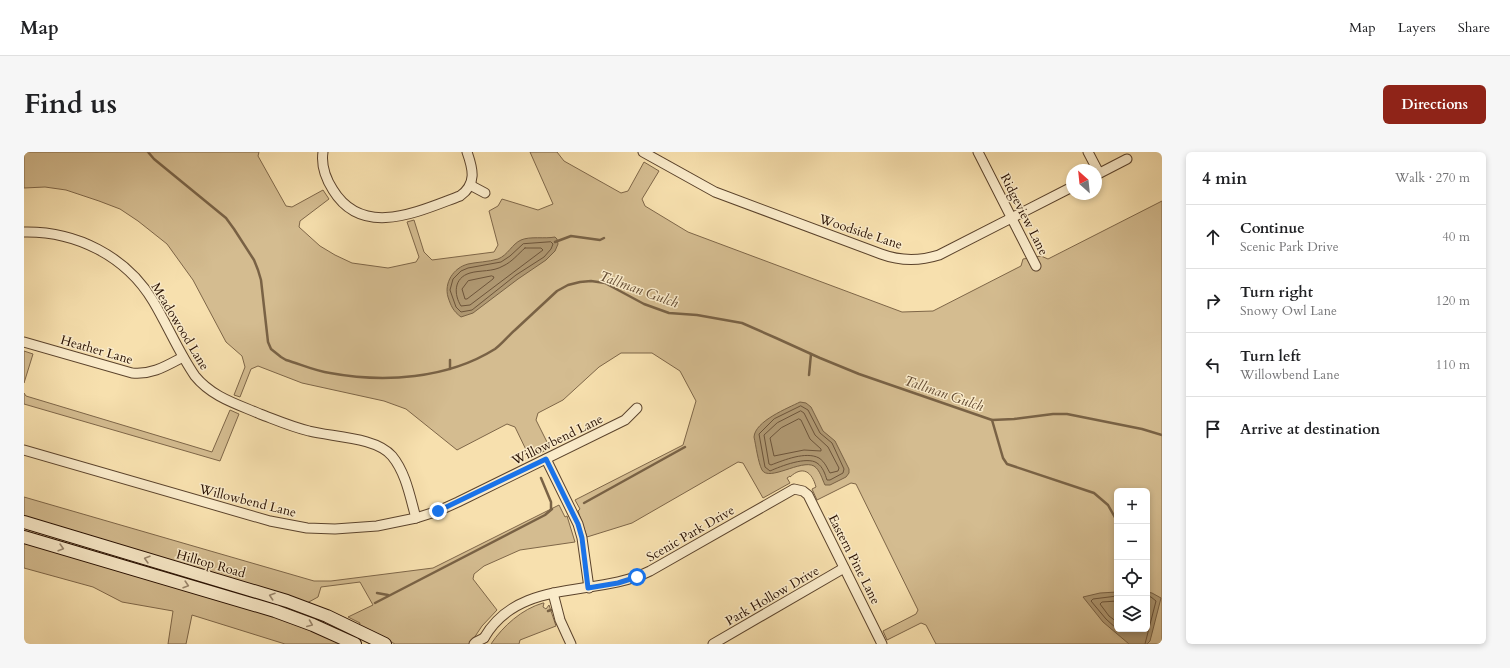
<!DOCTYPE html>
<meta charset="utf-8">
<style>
:root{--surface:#fff;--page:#f6f6f6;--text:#202124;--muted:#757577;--line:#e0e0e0;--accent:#8f2418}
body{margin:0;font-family:Cardo,serif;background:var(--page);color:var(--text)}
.controls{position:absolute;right:12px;bottom:12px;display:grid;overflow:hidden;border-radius:6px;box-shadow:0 2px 6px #0003}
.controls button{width:36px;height:36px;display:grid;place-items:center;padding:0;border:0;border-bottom:1px solid var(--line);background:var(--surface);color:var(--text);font:20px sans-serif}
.compass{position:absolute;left:1042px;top:12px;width:36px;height:36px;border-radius:50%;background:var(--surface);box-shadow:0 2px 6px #0003;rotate:333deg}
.stop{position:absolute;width:12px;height:12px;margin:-9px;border:3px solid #1a73e8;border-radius:50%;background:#fff}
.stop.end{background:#1a73e8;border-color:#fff;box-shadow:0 1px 4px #0008}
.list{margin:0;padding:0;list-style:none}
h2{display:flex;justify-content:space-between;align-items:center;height:52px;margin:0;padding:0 16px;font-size:17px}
h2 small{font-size:13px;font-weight:400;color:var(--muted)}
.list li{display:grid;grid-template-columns:26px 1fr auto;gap:12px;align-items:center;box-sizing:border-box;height:64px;padding:0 16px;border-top:1px solid var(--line)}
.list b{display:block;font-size:15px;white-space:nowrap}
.list p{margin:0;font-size:13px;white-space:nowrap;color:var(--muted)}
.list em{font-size:13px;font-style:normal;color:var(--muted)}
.icon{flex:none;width:22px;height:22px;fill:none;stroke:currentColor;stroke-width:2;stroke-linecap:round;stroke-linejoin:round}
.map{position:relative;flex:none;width:1138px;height:492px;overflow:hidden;border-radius:6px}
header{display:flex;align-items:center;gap:24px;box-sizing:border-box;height:56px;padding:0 20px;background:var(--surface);border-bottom:1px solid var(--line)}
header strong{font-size:19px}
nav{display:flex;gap:22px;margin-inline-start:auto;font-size:14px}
.intro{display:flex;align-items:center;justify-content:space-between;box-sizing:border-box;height:96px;padding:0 24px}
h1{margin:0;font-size:28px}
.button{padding:10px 18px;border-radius:6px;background:var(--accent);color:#fff;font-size:14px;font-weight:700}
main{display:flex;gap:24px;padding:0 24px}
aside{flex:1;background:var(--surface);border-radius:6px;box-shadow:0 2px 6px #0003}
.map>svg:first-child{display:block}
.green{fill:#d4bc90;stroke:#7e6648;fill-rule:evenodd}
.water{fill:#b09973;stroke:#796245}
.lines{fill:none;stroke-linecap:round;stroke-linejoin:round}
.shore{stroke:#6c543a;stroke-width:1}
.stream{stroke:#796245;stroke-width:2.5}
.minor-casing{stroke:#5b432c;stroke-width:11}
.secondary-casing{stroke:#270f00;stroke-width:14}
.minor{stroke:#faebca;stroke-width:9}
.secondary{stroke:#faebca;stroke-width:12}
.oneway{stroke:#9b886f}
.route{stroke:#1a73e8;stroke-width:5}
.labels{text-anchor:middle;stroke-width:3;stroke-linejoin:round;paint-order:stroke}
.street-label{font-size:13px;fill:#270f00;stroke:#faebca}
.water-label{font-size:14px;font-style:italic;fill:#654d34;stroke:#faebca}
</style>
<header>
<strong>Map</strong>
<nav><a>Map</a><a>Layers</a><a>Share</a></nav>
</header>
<div class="intro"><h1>Find us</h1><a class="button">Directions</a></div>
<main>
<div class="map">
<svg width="1138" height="492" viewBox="0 0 1138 492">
<rect width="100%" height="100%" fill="#f7e0ae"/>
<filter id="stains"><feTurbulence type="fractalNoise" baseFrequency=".005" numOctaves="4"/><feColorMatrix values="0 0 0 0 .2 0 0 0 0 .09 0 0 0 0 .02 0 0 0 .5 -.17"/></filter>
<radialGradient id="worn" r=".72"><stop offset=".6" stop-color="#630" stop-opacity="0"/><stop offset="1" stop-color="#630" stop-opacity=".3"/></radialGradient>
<g class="green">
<path d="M0,0H235L234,4L262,54L268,55L299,38L305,47L276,69L275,75L296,94L311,103L328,111L364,116L392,110L395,105L383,70L390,68L400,100L408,108L470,100L474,93L465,59L474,54L478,47L514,58L529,52L506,0H533L540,9L597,41L604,39L620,10L635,19L618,47L621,54L664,80L878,160L909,159L997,114L999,107L1017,104L1024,107L1138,49V492H912L902,473L897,471L863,488L859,479L892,462L894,458L832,332L827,331L793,348L788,337L792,335C788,320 779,313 766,325V324L763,326L766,331L739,346L719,311L714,310L608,371L563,385L554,359L556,357L551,348L659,293L672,249L656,219L628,201H597L575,215L539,248L514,261L512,268L526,296L506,306L491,275L483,272L433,298L382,257L360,249L278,231L234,214L227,217L216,245L210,243L221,215L218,204L202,190L169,128L143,92L114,69L96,57L75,49L42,38L21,35L0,36ZM1093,339H1123V477H1093Z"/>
<polygon points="0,199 9,202 0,231"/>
<polygon points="0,241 2,244 188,300 206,258 215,262 196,309 0,252"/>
<polygon points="0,345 290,429 307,429 409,416 535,353 541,365 543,364 551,390 496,398 460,414 450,422 449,427 473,458 458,474 446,492 371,492 335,474 336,471 324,465 349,453 336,430 297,435 294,445 283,451 0,365"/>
<polygon points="0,390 245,463 280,475 319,492 261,492 168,463 162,492 144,492 149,459 98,450 69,435 0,416"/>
<path d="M519,451H520L519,455L522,457L525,453L532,474L496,488L495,492H467C479,474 498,457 519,451Z"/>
</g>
<g class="water">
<path d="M531,85L533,87L534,92L531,99L522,108L494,127L449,161L437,165C429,159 427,154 424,145C420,131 429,116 444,112C453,110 464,110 474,107C484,103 488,92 497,88C506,84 521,87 531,85Z"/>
<path d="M776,250L782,251L787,255L799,279L811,289L825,317V321L822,325L806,333H801C798,327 796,318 790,314C777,307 745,330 738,318C734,310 732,294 730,285C731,269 764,256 776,250Z"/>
<polygon points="1093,440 1093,477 1123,477 1123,440 1128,441 1137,446 1126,489 1123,492 1105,492 1079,470 1059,445 1076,441"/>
</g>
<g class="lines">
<g class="shore">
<polygon points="527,90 529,92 527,97 520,105 492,123 448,158 437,160 432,155 426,138 429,127 437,119 444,116 477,110 486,104 499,92"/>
<path d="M501,96H517L519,98L446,153L437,154C430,143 429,126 446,121C456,118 469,120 479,114C488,110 494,102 501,96Z"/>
<polygon points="468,124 470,125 469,127 443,147 441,147 438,137 444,129"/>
<path d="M777,254L784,258L796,281L808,291L820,317L819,321L806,328H803C801,322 799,315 793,311C783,304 757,314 746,319L741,315L735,282L750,267Z"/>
<path d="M777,259L780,261L791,283L804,295L815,316L814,319L806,321C803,316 801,310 795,306C782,299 760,308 747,313L745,312L740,283L753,271Z"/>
<polygon points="775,267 777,268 786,287 797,297 797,299 780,298 750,304 746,286 757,276"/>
<polyline points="1093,444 1069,447 1067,449 1082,467 1093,477"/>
<polyline points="1093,449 1078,450 1076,452 1085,464 1093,470"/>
<polyline points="1121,492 1132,449 1127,445 1123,444"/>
</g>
<g class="stream">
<path d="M124,0L130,7L202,66L210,77L230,108L234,118L237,128L244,190L247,197L257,205L262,208C276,212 291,219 306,221C360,231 423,227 471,197C478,192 484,184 491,178C505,165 519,152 533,139L544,133L556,130L567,129L581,131L620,152L645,161L673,163L718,171L752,186L796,206L835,222L968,268L990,267L1029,262H1043L1118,277L1138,283"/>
<polyline points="531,90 547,84 576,88 580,86"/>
<polyline points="426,217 426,208"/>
<polyline points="785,223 787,202"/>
<polyline points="968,268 979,306 983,312 1070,341 1084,353 1093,369"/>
<polyline points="517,326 527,350 527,357"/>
<polyline points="560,351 661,295"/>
<polyline points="353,441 364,443"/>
<polyline points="351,451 521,363 528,357"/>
<polyline points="524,459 527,458"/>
</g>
<g class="minor-casing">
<g id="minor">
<path d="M299,0C297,13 302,27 309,38C339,87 395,59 436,44C453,32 449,17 443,0"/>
<path d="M619,0L691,40L857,102C876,109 896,109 915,103L1048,35"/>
<polyline points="954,0 1012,114"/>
<polyline points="1064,0 1075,21"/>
<polyline points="1072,23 1103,7"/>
<polyline points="446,33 461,41"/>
<path d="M0,80C52,79 102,104 129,149C144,174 155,201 171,224C188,245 213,252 236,262C252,268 268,275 285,279C308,285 352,285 368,304C382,321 386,345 392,366"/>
<path d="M0,190L108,221C128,223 142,214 159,205"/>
<polyline points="0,298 246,369 283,376 311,377 353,374 392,366 414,359 434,350 601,268 613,256"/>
<polyline points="522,307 554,372 558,386 565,436"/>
<polyline points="529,441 536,468 547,492"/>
<path d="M460,486C495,425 572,446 626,419L770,337L779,339L784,343L858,492"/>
<polyline points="450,492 452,490 460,486"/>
<polyline points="689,492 820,416"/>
</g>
</g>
<g class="secondary-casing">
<g id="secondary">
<polyline points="0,370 263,449 303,464 361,492"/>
<polyline points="0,385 251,459 289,473 331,492"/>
</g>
</g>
<use href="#minor" class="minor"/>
<use href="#secondary" class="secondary"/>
</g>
<defs><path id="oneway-chevron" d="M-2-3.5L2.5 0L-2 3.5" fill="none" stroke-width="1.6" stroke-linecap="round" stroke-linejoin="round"/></defs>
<g class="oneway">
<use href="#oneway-chevron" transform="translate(37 396) rotate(16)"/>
<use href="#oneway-chevron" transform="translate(123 407) rotate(-164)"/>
<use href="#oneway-chevron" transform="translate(162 433) rotate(17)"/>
<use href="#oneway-chevron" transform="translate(248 444) rotate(-162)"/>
<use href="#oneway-chevron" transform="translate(286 472) rotate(22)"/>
</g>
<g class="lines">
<polyline class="route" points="414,359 522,307 554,372 558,386 564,436 594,431 613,425"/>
</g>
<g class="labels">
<g class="street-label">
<text transform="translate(1001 62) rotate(63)" y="5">Ridgeview Lane</text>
<text transform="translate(837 79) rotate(18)" y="5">Woodside Lane</text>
<text transform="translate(157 174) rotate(59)" y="5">Meadowood Lane</text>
<text transform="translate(73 197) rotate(16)" y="5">Heather Lane</text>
<text transform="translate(533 287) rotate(-26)" y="5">Willowbend Lane</text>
<text transform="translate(224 348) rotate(14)" y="5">Willowbend Lane</text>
<text transform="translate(666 381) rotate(-30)" y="5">Scenic Park Drive</text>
<text transform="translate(831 407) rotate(63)" y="5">Eastern Pine Lane</text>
<text transform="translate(187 411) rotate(16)" y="5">Hilltop Road</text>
<text transform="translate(748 443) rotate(-30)" y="5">Park Hollow Drive</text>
</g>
<g class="water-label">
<text transform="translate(615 137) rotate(20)" y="5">Tallman Gulch</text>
<text transform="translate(920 241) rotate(19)" y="5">Tallman Gulch</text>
</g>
</g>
<rect width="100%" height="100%" filter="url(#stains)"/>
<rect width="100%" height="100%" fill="url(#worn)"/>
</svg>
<div class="controls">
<button>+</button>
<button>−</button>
<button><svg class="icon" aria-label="locate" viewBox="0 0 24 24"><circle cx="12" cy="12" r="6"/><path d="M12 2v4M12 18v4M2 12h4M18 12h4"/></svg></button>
<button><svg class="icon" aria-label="layers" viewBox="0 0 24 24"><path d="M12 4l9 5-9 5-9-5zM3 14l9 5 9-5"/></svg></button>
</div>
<svg class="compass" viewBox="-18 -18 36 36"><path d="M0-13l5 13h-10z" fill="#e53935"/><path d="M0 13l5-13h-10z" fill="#757577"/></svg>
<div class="stop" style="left:613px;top:425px"></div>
<div class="stop end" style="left:414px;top:359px"></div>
</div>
<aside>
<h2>4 min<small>Walk · 270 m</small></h2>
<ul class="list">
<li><svg class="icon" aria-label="ahead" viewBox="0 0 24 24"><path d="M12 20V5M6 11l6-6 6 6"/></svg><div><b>Continue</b><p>Scenic Park Drive</p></div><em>40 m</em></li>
<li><svg class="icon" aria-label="right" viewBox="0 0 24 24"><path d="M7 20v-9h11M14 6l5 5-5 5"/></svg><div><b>Turn right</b><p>Snowy Owl Lane</p></div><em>120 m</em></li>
<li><svg class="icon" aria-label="left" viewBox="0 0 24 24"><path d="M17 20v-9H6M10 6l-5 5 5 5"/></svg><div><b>Turn left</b><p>Willowbend Lane</p></div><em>110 m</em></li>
<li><svg class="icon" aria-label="arrive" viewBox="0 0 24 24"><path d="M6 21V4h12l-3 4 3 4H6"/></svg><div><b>Arrive at destination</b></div></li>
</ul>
</aside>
</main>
